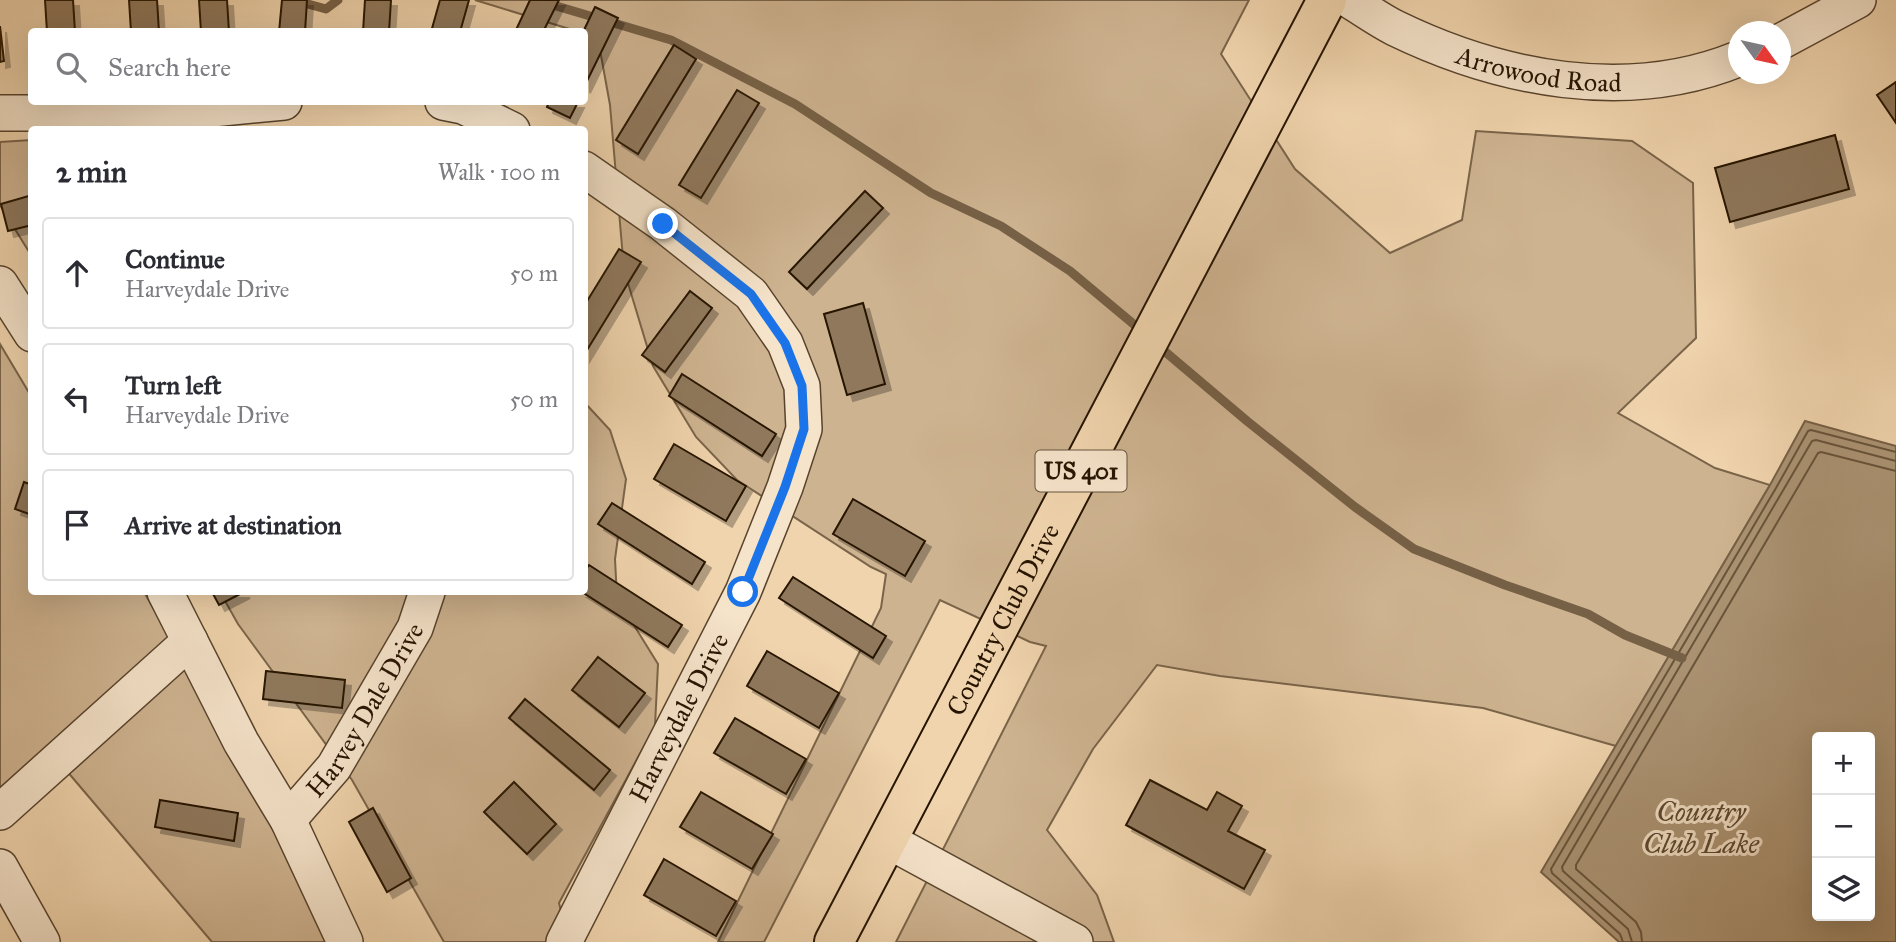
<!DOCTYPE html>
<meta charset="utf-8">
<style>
:root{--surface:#fff;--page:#f7f7f7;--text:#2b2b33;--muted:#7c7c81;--line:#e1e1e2}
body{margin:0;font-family:"IM FELL Great Primer",serif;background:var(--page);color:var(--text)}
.controls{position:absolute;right:21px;bottom:21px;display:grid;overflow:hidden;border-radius:7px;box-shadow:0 7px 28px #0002}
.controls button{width:63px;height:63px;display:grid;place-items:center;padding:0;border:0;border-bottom:2px solid var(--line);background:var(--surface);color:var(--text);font:35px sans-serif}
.compass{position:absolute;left:1728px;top:21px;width:63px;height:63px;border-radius:50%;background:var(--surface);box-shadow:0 7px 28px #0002;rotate:123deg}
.stop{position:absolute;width:21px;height:21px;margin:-16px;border:5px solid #1a73e8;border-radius:50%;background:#fff}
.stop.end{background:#1a73e8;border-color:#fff;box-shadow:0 2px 7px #0008}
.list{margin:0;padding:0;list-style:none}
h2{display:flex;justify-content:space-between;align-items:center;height:91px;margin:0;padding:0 28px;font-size:30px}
h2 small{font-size:23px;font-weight:400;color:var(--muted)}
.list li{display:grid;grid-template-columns:46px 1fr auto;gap:21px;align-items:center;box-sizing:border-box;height:112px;margin:0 14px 14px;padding:0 14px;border:2px solid var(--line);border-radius:7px}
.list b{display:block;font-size:26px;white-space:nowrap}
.list p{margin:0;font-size:23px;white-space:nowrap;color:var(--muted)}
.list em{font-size:23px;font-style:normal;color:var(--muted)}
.icon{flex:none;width:38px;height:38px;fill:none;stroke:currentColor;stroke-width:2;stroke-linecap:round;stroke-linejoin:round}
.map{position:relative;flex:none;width:1896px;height:942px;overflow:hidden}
.search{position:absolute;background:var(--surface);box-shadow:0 7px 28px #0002;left:28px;top:28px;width:560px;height:77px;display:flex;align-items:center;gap:18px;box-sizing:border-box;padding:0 24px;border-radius:7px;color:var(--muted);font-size:26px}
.panel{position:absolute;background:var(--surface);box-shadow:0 7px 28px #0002;left:28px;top:126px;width:560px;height:469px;border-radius:7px}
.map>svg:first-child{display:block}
.green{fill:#ceb390;stroke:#7a6449;stroke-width:2}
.water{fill:#ab9373;stroke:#766046;stroke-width:2;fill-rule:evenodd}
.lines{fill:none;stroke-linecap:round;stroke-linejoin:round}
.shore{stroke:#68543a;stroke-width:2}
.stream{stroke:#766046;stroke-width:9}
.building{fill:#8f785b;stroke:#261402;stroke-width:2;filter:url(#shadow)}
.minor-casing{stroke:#58442d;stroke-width:38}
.major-casing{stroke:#261402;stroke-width:42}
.minor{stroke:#f5e3ca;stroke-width:35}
.major{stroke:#f0d4ad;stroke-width:38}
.route{stroke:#1a73e8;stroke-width:9}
.labels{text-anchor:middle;stroke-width:6;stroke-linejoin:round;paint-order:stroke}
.shield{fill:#f5e3ca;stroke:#64523e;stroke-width:2}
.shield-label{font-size:24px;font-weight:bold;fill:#261402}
.street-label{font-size:26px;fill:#261402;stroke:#f5e3ca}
.water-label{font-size:28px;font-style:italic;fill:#5b472f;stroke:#f5e3ca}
</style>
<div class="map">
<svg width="1896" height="942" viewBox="0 0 1896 942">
<defs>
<filter id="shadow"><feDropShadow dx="6" dy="6" stdDeviation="0" flood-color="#0004"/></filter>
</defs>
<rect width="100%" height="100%" fill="#f0d4ad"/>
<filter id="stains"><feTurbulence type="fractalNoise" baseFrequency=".00286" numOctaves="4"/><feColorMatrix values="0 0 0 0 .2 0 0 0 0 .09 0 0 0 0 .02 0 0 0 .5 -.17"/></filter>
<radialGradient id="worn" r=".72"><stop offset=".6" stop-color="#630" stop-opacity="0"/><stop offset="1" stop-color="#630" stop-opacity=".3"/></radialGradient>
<g class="green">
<polygon points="475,0 1249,0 1221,54 1295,169 1390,253 1462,220 1476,131 1632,141 1693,183 1696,338 1618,413 1715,468 1770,485 1616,746 1483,708 1220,676 1157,665 1093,749 1047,830 1097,895 1114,942 896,942 1046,646 1030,642 940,600 764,942 718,942 881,608 886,574 871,567 737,480 696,437 653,366 624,270 610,105 598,39 584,32 576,31"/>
<polygon points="31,140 31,255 0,205 0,142"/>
<polygon points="0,344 31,396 32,592 144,592 170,637 0,788"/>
<polygon points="585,403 610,430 626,479 615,559 617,598 658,664 655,726 559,903 568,942 444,942 352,780 238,624 220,592 584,592"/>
<polygon points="188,662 283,831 331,942 212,942 66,770"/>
</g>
<path class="water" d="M1805,421L1896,446V942H1619L1541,872L1770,485ZM1817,737H1870V916H1817Z"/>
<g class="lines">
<g class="shore">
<polyline points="1623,942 1620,934 1552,873 1551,869 1776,488 1808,431 1811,430 1896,452"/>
<polyline points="1632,942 1628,929 1563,871 1562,867 1812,441 1816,440 1896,461"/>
<polyline points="1642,942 1641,932 1636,922 1576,869 1576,865 1818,453 1821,452 1896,471"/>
</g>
<g class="stream">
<polyline points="293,0 326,9 338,0"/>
<polyline points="536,0 671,40 795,104 931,193 1001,226 1070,271 1143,332"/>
<polyline points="1156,344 1247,421 1355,507 1414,549 1505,585 1588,614 1625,635 1682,658"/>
</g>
</g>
<g class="building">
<polygon points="45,0 73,0 75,32 47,32"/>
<polygon points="129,0 157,0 159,32 131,32"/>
<polygon points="199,0 227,0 229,32 201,32"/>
<polygon points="282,0 307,0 305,32 279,32"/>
<polygon points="365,0 391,0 389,32 363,32"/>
<polygon points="440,0 469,0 460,32 431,32"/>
<polygon points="530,0 559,0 543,32 515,32"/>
<polygon points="595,7 618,18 584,87 583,32"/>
<polygon points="0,26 4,61 0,62"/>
<polygon points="674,45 696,59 638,154 616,140"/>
<polygon points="1896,82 1896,123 1877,95"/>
<polygon points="737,90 759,103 701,198 679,185"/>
<polygon points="549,102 578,102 570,118 547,107"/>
<polygon points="1835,135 1849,189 1730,222 1715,168"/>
<polygon points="865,191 883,208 807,289 789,272"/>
<polygon points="32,195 32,225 8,231 1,204"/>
<polygon points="619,249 641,262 584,355 584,306"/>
<polygon points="690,291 712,308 665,372 642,355"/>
<polygon points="863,303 885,384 847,395 824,314"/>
<polygon points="682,374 776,434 762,456 669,396"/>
<polygon points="674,444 746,486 726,521 654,479"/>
<polygon points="24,482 32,485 32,515 15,509"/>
<polygon points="853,499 925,541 905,576 833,534"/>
<polygon points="612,503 705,562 692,584 598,524"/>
<polygon points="589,565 682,625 668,647 582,592 584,592 584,572"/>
<polygon points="793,577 886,636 873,658 779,598"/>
<polygon points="212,592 244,592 219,605"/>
<polygon points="767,651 839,693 819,728 747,686"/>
<polygon points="598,657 645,693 619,727 572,690"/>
<polygon points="266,671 345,680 342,708 263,699"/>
<polygon points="525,699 610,770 594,790 509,718"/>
<polygon points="735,718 806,759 786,794 714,753"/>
<polygon points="1150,780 1207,810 1217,792 1242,806 1228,831 1265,850 1244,889 1126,825"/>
<polygon points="514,782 556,824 527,854 484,812"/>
<polygon points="701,792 773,834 752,869 680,827"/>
<polygon points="160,800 238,813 234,841 155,827"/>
<polygon points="373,808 411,878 387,892 349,822"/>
<polygon points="664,859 736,901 716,936 644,895"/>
</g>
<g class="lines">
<g class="minor-casing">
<g id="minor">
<path id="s1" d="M1349,0C1364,9 1379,20 1395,28C1500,79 1627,104 1738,59"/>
<polyline points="1780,42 1858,0"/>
<polyline points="443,102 463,106 512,130"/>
<polyline points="0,113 172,113 284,102"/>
<polyline points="0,284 32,334"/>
<polyline points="165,592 241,742 288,820 345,942"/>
<polyline points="0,812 190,641"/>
<path id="s2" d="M288,820L334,767L415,628L427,592"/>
<polyline points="887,840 1075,942"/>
<polyline points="0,867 42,942"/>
<path id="s3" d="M564,942L743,592L785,487L804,429L802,386L785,343L751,294L663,224L584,169"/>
</g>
</g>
<g class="major-casing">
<g id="major">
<path id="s4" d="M834,942L1327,0"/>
</g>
</g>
<use href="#minor" class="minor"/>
<use href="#major" class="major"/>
</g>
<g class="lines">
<polyline class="route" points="663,224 751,294 785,343 802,386 804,429 785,487 743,592"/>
</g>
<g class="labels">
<rect class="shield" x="1035.5" y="450.5" width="91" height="41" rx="5"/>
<g class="shield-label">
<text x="1081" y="479">US 401</text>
</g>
<g class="street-label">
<text dy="9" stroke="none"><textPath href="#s1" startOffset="205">Arrowood Road</textPath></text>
<text dy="9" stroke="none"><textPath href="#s4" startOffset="364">Country Club Drive</textPath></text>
<text dy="9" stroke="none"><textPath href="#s2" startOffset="135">Harvey Dale Drive</textPath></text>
<text dy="9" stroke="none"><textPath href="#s3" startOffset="252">Harveydale Drive</textPath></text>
</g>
<g class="water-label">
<text x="1701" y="821">Country<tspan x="1701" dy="32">Club Lake</tspan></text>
</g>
</g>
<rect width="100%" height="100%" filter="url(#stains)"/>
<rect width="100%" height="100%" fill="url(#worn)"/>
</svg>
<div class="controls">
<button>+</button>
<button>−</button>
<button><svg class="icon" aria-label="layers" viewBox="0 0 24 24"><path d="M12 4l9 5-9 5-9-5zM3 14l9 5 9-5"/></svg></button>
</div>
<svg class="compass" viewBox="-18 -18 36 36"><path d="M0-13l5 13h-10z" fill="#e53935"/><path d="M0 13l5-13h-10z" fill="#7c7c81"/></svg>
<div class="stop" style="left:743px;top:592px"></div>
<div class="stop end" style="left:663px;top:224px"></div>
<div class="search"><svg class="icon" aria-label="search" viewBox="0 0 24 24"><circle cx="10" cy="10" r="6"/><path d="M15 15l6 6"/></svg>Search here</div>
<section class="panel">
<h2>2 min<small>Walk · 100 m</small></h2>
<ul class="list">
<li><svg class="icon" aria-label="ahead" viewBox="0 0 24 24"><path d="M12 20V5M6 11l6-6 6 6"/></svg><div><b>Continue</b><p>Harveydale Drive</p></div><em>50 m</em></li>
<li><svg class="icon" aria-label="left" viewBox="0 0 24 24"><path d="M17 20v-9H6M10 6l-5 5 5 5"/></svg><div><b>Turn left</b><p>Harveydale Drive</p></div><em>50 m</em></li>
<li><svg class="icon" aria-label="arrive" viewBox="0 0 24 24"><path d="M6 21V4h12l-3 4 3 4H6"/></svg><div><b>Arrive at destination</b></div></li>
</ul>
</section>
</div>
